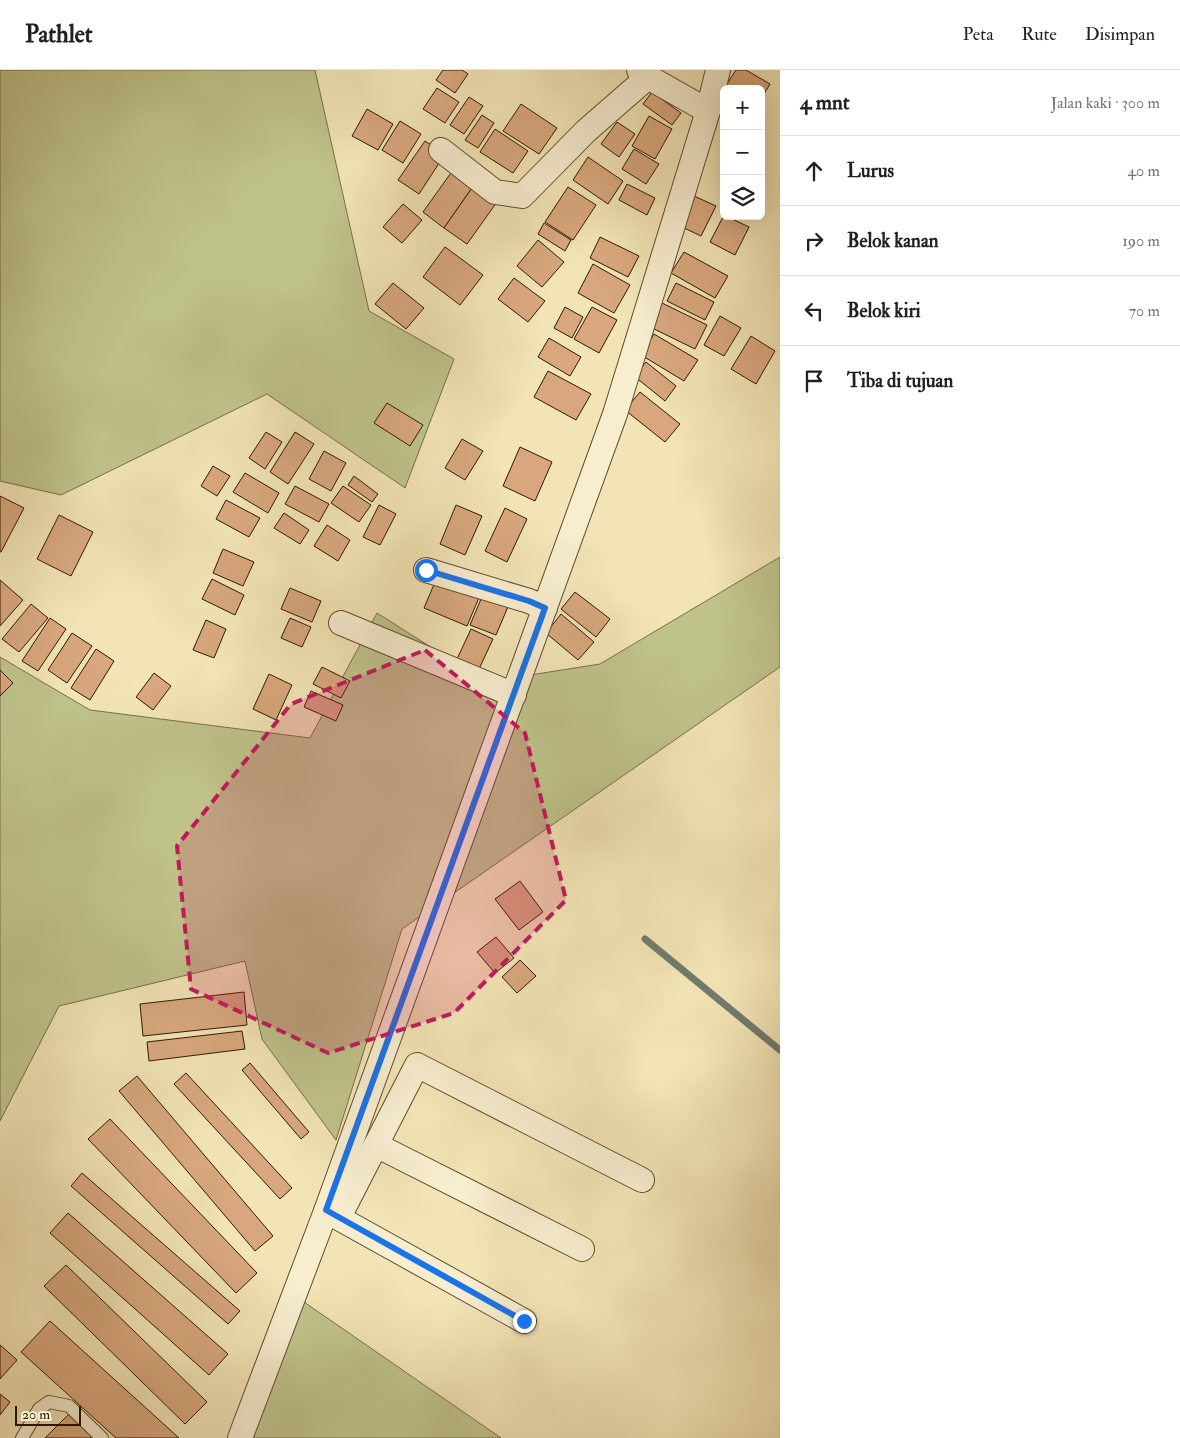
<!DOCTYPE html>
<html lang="id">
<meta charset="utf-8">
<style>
:root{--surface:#fff;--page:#f2f2f2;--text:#202124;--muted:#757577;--line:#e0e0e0}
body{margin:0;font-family:"IM FELL Double Pica",serif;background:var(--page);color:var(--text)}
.controls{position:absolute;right:15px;top:15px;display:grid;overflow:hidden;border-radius:8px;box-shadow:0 5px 20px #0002}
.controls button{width:45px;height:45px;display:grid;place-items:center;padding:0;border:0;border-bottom:1px solid var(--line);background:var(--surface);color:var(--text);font:25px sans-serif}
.scale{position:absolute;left:15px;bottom:12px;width:66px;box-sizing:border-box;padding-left:5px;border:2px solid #301800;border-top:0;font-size:14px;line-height:18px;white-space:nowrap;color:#301800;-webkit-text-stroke:4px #f7edcf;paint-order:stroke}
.stop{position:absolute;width:15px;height:15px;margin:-11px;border:4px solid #1a73e8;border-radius:50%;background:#fff}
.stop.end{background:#1a73e8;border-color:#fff;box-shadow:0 1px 5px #0008}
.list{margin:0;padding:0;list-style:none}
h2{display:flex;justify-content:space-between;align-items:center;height:65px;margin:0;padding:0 20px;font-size:21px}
h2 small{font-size:16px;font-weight:400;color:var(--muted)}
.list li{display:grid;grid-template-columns:32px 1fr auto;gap:15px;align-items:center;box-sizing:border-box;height:70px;padding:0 20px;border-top:1px solid var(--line)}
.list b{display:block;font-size:19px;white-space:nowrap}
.list em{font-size:16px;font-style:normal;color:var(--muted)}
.icon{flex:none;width:28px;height:28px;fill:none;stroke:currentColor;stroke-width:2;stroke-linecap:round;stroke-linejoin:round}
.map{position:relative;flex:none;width:780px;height:1368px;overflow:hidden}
header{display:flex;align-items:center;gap:30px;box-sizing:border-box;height:70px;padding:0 25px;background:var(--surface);border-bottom:1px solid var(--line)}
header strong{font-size:24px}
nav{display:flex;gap:28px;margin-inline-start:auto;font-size:18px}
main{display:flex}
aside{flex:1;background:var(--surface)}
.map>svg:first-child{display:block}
.green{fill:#bfc38a;stroke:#786e45}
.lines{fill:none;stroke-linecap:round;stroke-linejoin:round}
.stream{stroke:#717b6d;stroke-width:7}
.building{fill:#d8a77d;stroke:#301800}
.lane-casing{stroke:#604b2d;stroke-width:14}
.street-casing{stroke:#604b2d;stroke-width:26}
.lane{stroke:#f7edcf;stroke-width:12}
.street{stroke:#f7edcf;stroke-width:24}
.route{stroke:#1a73e8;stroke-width:6}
.marked{fill:#c2185b;fill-opacity:0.2;stroke:#c2185b;stroke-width:4;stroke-dasharray:10 6;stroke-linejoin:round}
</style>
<header>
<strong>Pathlet</strong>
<nav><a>Peta</a><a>Rute</a><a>Disimpan</a></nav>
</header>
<main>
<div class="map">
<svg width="780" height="1368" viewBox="0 0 780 1368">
<rect width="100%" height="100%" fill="#f2e4b5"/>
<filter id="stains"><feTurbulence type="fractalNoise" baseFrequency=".004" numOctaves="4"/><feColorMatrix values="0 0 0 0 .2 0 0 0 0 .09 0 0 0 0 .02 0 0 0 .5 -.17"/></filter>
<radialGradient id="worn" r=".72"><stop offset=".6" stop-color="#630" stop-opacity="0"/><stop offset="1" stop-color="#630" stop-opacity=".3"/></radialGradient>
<g class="green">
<polygon points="0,0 315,0 369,241 454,289 405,418 267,324 61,425 0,411"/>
<polygon points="780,487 780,597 402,859 336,1070 262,969 245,891 59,936 0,1051 0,587 90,640 310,668 377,543 486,612 600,594"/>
<polygon points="304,1232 501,1368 252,1368"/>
</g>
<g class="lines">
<polyline class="stream" points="645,869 780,980"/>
</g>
<g class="building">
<polygon points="443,0 462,0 468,4 455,23 436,10"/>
<polygon points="736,0 746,0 770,14 761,29 761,19 728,19 725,17"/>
<polygon points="437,18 459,32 445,53 423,39"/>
<polygon points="652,22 681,43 672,55 643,34"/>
<polygon points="469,27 483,36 464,64 450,55"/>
<polygon points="521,34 557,58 539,84 503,61"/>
<polygon points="367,39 393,54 378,80 352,66"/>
<polygon points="482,45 494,53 478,78 465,70"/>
<polygon points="649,46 672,59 655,89 632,76"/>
<polygon points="400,51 421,64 403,93 382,80"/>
<polygon points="617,52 635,64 619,87 601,74"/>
<polygon points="495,59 528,81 513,103 480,82"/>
<polygon points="425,71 445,84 419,124 398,110"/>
<polygon points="634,79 659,94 646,114 622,99"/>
<polygon points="588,87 623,111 608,134 573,110"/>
<polygon points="453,100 474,115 444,158 423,142"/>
<polygon points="627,114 655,128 647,145 619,130"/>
<polygon points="474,115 497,132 467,174 444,158"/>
<polygon points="568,117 596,135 573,170 545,152"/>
<polygon points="694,126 716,136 701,166 680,156"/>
<polygon points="403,134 422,150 402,173 383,157"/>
<polygon points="724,145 749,157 735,185 710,172"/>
<polygon points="544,153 571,170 565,181 538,164"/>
<polygon points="600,167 639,186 628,207 590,188"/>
<polygon points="538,170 564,192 542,217 517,196"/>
<polygon points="445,177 483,205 460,235 423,207"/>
<polygon points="684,182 728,206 715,228 671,203"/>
<polygon points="593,194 630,215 614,243 578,223"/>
<polygon points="514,208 545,231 528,252 498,229"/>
<polygon points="393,213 424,238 406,259 375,234"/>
<polygon points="676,213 714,232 705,250 667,231"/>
<polygon points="660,232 707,255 695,279 648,256"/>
<polygon points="565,237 583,247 572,268 554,258"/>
<polygon points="592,237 617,250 599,283 574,269"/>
<polygon points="720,246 741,258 724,286 704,275"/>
<polygon points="654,264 698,290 684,311 641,285"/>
<polygon points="751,266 775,281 756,314 731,299"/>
<polygon points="549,268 581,287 570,306 538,287"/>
<polygon points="646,292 676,316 665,331 634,306"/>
<polygon points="548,301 591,324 576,350 534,327"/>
<polygon points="640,322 680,354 665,372 625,340"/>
<polygon points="387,333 423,355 410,376 374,353"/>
<polygon points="266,362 282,372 265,399 249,388"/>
<polygon points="295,362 314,374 288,414 270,402"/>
<polygon points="462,369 483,381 465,410 445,398"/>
<polygon points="520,377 552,392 535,431 503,416"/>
<polygon points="324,381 346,393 331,421 309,409"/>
<polygon points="213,396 230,406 217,426 201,416"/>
<polygon points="245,403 279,423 268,443 233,422"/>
<polygon points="354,406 378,424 372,432 348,415"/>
<polygon points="295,416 329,434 319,452 285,434"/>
<polygon points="343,416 371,435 359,452 331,433"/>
<polygon points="0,426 24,438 1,482 0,482"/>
<polygon points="226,430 260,448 249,467 216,449"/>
<polygon points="379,435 396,444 380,475 363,467"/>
<polygon points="456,435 482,446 465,485 440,474"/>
<polygon points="505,438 527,449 507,492 485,481"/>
<polygon points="284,443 309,460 300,474 274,458"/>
<polygon points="59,445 93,462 71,506 37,489"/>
<polygon points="327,455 350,470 338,491 314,476"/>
<polygon points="223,479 254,492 243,516 213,503"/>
<polygon points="438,505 481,523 467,556 424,538"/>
<polygon points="212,509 244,525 235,545 202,529"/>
<polygon points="0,510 23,530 0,556"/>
<polygon points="290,518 321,531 312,552 281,539"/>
<polygon points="484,522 510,532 496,565 470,555"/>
<polygon points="575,522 610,549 596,567 561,539"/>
<polygon points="31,534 48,548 19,582 2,569"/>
<polygon points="561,544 594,572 578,590 546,563"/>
<polygon points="50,548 66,559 38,601 22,591"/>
<polygon points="290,548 311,557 302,577 281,568"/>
<polygon points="206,550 226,559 214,588 193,580"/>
<polygon points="471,559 493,569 479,599 457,589"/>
<polygon points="72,563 92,576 67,613 48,600"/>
<polygon points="96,579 114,591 90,630 71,618"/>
<polygon points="322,597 350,611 341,628 313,614"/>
<polygon points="0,600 13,613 0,626"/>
<polygon points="154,603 171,616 153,640 136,627"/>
<polygon points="269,604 292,615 276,650 253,639"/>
<polygon points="311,621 343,635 336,651 304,637"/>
<polygon points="520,811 543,842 519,860 495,829"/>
<polygon points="496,867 514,888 495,903 477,882"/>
<polygon points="520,890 536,906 517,923 502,907"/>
<polygon points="244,922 247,955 143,966 140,934"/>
<polygon points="242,961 245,979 149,991 147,972"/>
<polygon points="250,993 309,1062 301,1069 242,1000"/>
<polygon points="186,1003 292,1118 280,1129 174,1014"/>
<polygon points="137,1006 273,1166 255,1181 119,1021"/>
<polygon points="110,1049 257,1203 236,1223 88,1069"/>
<polygon points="82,1103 240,1241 228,1254 71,1116"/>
<polygon points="68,1143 228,1284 209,1305 50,1163"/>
<polygon points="66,1195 207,1332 185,1354 44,1216"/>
<polygon points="50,1251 179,1368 116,1368 21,1282"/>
<polygon points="0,1275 17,1290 0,1309"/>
<polygon points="0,1324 10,1332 0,1345"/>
<polygon points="69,1344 94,1368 45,1368"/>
</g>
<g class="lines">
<g class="lane-casing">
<polyline id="lane" points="22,1368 39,1339 49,1332 69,1336 102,1368"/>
</g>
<g class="street-casing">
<g id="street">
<polyline points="639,0 648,7 708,41"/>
<polyline points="441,80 495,122 522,126 586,61 648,7"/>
<polyline points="426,500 529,531 545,538"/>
<polyline points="341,553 514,625"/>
<polyline points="376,1075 582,1179"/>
<polyline points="326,1141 524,1251"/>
<polyline points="339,1147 417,995 642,1110"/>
<polyline points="240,1368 326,1141 615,344 708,41 718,0"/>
</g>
</g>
<use href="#lane" class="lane"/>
<use href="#street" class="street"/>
</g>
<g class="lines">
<polyline class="route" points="426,500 529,531 545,538 326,1140 524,1251"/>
</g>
<path class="marked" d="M425,580L525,663L566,830L454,943L328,983L191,919L177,776L291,634Z"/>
<rect width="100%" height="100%" filter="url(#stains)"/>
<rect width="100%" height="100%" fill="url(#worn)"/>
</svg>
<div class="controls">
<button>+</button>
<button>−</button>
<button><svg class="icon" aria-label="layers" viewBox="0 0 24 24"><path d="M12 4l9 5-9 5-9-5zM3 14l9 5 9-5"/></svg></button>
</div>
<div class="scale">20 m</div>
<div class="stop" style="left:426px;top:500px"></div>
<div class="stop end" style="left:524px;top:1251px"></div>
</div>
<aside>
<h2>4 mnt<small>Jalan kaki · 300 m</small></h2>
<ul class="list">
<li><svg class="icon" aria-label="ahead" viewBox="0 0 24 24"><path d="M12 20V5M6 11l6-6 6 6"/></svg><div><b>Lurus</b></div><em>40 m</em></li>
<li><svg class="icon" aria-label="right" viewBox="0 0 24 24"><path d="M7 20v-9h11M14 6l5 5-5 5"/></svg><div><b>Belok kanan</b></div><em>190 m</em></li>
<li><svg class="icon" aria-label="left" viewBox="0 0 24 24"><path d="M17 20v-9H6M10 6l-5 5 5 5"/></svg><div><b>Belok kiri</b></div><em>70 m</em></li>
<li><svg class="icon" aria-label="arrive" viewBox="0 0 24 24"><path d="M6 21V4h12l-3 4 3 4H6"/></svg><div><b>Tiba di tujuan</b></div></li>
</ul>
</aside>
</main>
